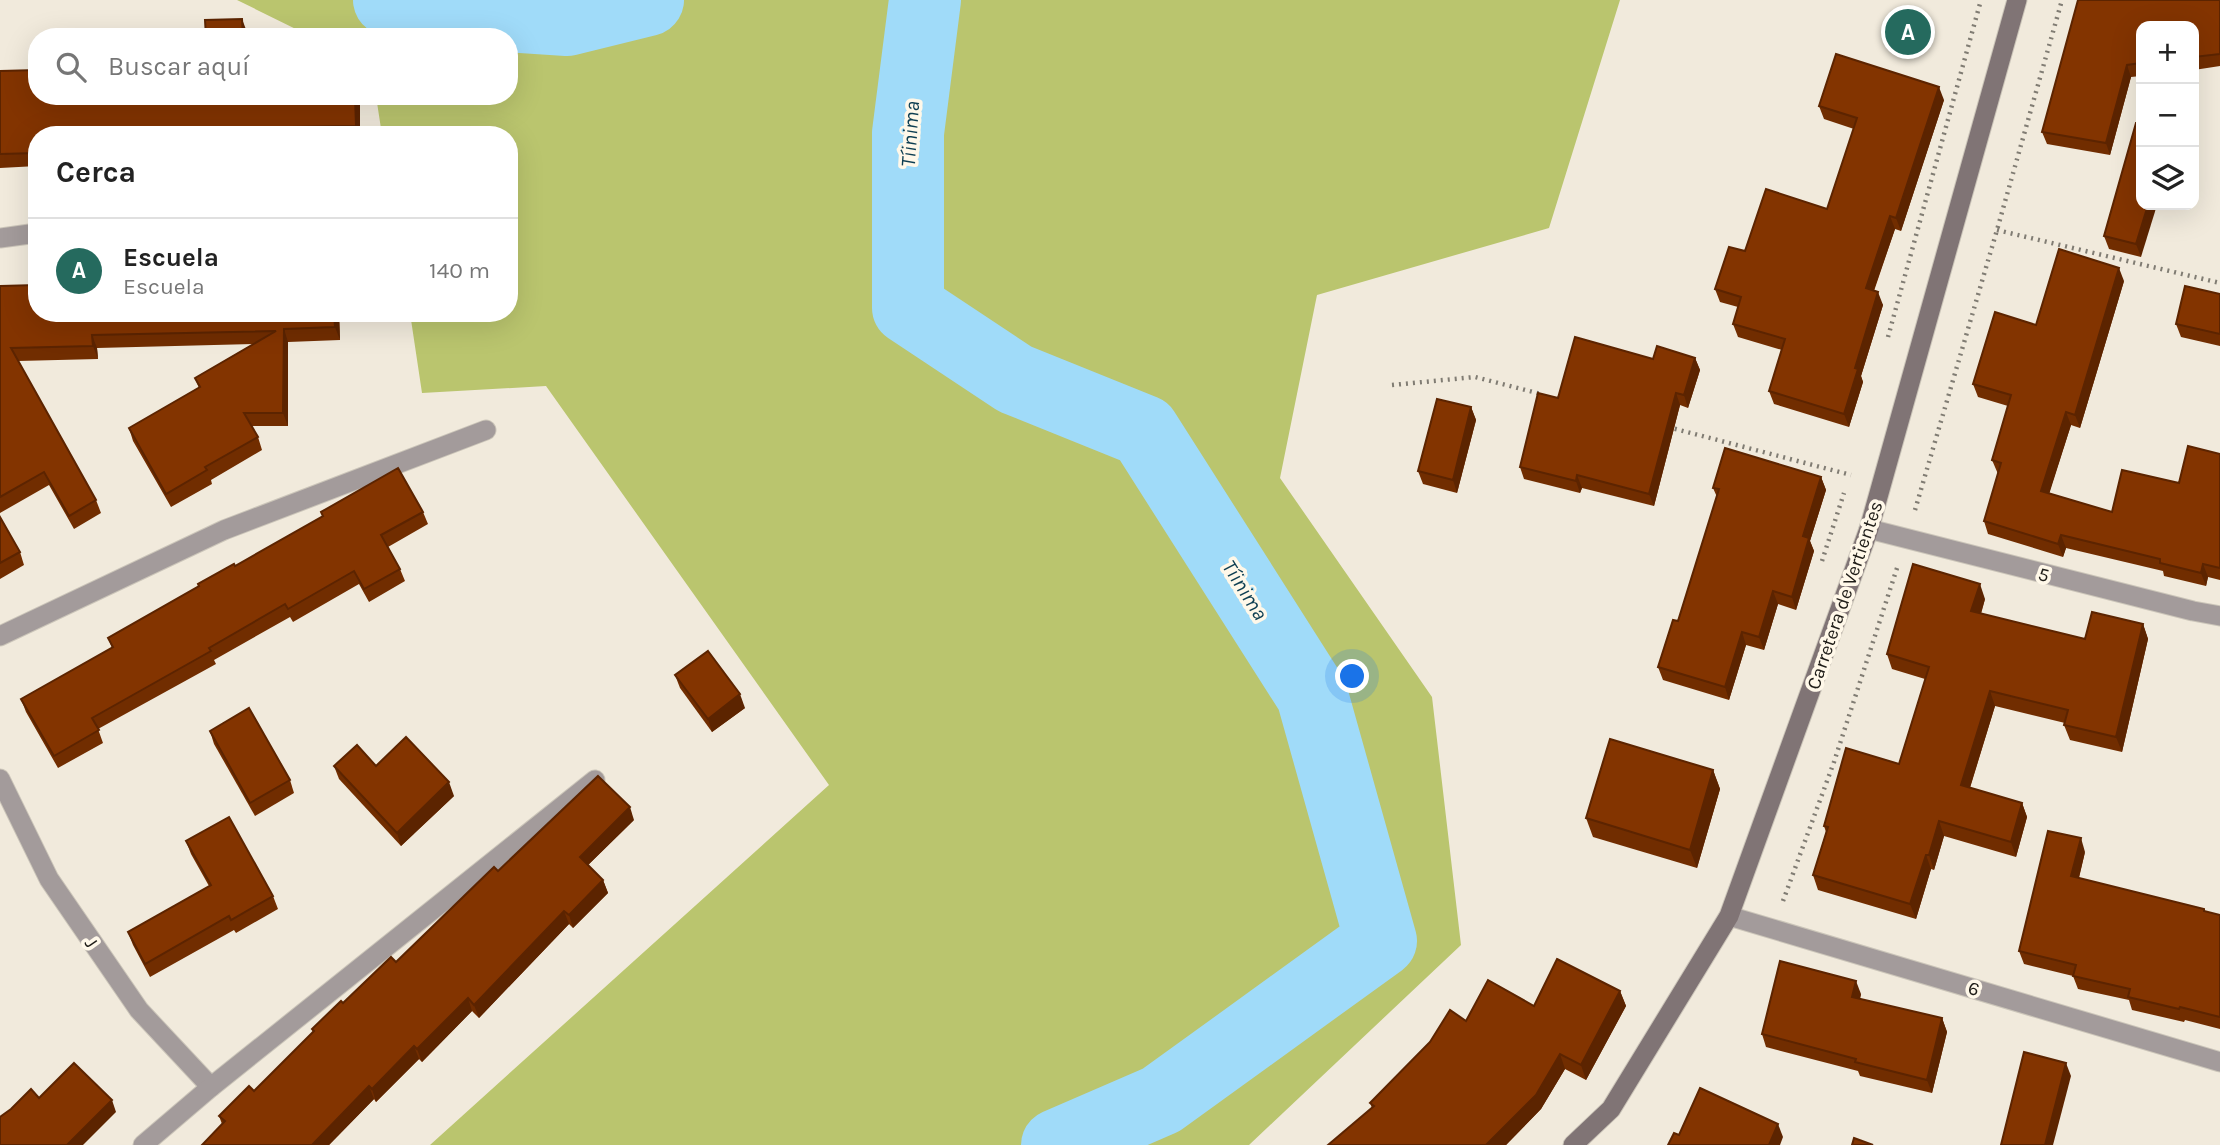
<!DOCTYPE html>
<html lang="es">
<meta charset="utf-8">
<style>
:root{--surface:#fff;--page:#f2f2f2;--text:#222;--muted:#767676;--line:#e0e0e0;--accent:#256a5e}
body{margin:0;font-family:Karla,sans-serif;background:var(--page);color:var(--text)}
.controls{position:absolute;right:21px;top:21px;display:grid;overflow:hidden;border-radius:14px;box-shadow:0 7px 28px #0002}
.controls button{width:63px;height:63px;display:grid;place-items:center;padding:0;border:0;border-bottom:2px solid var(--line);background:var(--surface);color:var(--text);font:35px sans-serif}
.you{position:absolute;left:1353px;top:677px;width:24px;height:24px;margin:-18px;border:5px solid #fff;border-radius:50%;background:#1a73e8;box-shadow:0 0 0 10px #1a73e833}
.badge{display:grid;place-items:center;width:46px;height:46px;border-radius:50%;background:var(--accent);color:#fff;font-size:23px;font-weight:700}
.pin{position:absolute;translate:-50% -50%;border:4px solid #fff;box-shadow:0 2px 7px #0006}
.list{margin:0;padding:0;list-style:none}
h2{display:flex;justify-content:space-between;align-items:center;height:91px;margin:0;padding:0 28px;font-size:30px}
h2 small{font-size:23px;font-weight:400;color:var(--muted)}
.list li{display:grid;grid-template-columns:46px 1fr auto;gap:21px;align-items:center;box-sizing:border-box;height:105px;padding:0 28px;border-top:2px solid var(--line)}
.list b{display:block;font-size:26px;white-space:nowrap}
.list p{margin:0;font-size:23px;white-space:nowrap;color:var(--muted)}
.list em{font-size:23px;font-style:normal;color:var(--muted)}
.icon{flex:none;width:38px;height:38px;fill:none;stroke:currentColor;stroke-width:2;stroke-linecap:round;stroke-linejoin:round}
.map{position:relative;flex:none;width:2220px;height:1145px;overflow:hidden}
.search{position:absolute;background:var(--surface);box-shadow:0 7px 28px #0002;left:28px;top:28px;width:490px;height:77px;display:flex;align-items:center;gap:18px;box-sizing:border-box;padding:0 24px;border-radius:28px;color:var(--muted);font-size:26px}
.panel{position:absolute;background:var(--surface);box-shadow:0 7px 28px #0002;left:28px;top:126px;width:490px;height:196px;border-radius:28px}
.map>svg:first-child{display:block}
.green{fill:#bac56e}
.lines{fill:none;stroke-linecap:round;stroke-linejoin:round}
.river{stroke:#a0dbf9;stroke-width:72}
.minor-casing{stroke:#cbc5b9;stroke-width:21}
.secondary-casing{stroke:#cbc5b9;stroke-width:21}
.path{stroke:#807c73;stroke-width:4.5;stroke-dasharray:2 5;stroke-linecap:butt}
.minor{stroke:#a39b9b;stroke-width:19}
.secondary{stroke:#807475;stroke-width:19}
.wall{fill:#712d00}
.shaded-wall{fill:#5c2400}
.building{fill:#833400;stroke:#5c2400;stroke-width:2}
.labels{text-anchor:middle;stroke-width:7;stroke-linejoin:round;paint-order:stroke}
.street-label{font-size:19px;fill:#1f1d18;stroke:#fff8e9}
.water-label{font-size:21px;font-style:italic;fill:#0d3e52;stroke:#fff8e9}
</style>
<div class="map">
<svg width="2220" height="1145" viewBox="0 0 2220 1145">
<rect width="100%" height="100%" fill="#f1eadc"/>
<polygon class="green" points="237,0 1620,0 1549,228 1317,295 1280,478 1432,697 1461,945 1249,1145 430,1145 829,785 546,386 422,393 410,313 509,313 509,135 382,135 376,96 509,96 509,37 312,37"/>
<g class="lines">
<g class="river">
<polyline points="389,0 422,8 458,13 567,20 648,0"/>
<polyline points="925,0 908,133 908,308 1015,379 1144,431 1312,695 1381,941 1161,1100 1057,1145"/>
</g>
<g class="minor-casing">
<g id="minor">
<polyline points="0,238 37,233"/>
<polyline points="1869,529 2193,611 2220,616"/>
<polyline points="0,636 224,530 486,430"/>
<polyline points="0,779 49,879 139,1010 211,1087"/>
<polyline points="1729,916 2220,1062"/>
<polyline points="143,1145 211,1087 595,780"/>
</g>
</g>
<g class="secondary-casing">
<polyline id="secondary" points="1573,1145 1611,1109 1729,916 1869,529 2017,0"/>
</g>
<g class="path">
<polyline points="1997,230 2220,283"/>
<polyline points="1888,337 1981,0"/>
<polyline points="1392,385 1475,377 1541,394"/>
<polyline points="1668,427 1851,475"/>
<polyline points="1915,510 1997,230 2062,0"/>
<polyline points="1822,561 1844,493"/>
<polyline points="1783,901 1834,762 1898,565"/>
</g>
<use href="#minor" class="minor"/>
<use href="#secondary" class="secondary"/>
</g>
<g class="wall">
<polygon points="2078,0 2220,0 2220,66 2194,70 2194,26 2141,26 2141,76 2131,77 2110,155 2047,144 2042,132"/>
<polygon points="0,71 37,96 360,96 360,135 37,135 37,166 0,168"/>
<polygon points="1944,100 1901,231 1895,229 1874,291 1883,305 1861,376 1863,382 1849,427 1774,404 1769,391 1782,350 1738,337 1733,324 1738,307 1720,302 1715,289 1745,251 1827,209 1854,129 1824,119 1819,106"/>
<polygon points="2136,123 2141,257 2109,249 2104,236"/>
<polygon points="2124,281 2080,428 2071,425 2049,493 2112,512 2179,483 2220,454 2220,580 2208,577 2206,586 2164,576 2163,571 2066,548 2063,557 1988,534 1984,521 1998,474 1992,460 2008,406 1978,397 1973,384 2036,325"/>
<polygon points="0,286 37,313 339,313 340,340 288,342 288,426 251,426 258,437 262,450 211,480 212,484 171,507 133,441 129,428 199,388 195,378 253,344 97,348 98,359 18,361 96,500 101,513 74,529 49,485 0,513"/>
<polygon points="2220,294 2220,346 2181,337 2176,324"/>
<polygon points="1695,358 1700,370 1688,408 1680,405 1654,506 1582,488 1580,493 1524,479 1520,467 1558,398 1653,359"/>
<polygon points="1471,407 1476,420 1457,493 1423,484 1418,471"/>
<polygon points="1821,477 1826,490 1810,541 1814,551 1796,610 1778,604 1764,650 1746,645 1729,700 1663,680 1658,667 1678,621 1717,497 1713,488"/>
<polygon points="321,512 423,512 428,524 388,547 400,569 405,581 369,602 359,584 293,622 290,617 214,660 216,664 98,729 103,743 58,768 26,712 21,699 112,648 108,638 323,517"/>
<polygon points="0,517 20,552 24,565 0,579"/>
<polygon points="1985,599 1981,614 2085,639 2143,624 2148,639 2122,752 2070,740 2064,725 2065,723 1995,706 1970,788 2022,803 2027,817 2016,857 1944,836 1934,870 1931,869 1916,919 1818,890 1813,875 1826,832 1824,826 1899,764 1925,679 1892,669 1887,654"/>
<polygon points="675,675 745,708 712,732 680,688"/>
<polygon points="210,731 290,780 294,793 255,816 214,744"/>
<polygon points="334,766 376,766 454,796 401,846 339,779"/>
<polygon points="1713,770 1720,789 1697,868 1593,837 1586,818"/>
<polygon points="634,820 588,865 603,880 608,893 573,928 569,924 479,1018 472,1011 422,1062 419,1059 376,1102 374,1099 329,1145 202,1145 222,1124 219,1116 254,1091 313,1033 312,1029 396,962 498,871"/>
<polygon points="186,841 273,896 278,909 236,933 234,930 150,977 133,945 128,932 209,886 191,854"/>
<polygon points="2085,852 2079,878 2204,909 2205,912 2220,915 2220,1029 2185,1020 2184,1022 2132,1010 2129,1000 2078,989 2073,976 2024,964 2019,951"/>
<polygon points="1620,991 1626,1006 1586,1080 1565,1069 1541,1109 1506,1145 1328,1145 1372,1108 1370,1103 1534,1006"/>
<polygon points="1861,994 1860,999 1942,1018 1947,1032 1932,1093 1860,1076 1858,1071 1766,1047 1762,1034"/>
</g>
<g class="shaded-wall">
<polygon points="242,19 247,32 247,37 243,37"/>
<polygon points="2127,65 2131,77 2110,155 2106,143"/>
<polygon points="1939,87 1944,100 1901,231 1896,218"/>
<polygon points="355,96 360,96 360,135 359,135 356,126"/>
<polygon points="2148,205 2157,205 2141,257 2136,244"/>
<polygon points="1890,216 1895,229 1870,301 1866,288"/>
<polygon points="2119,268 2124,281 2080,428 2075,415"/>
<polygon points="1878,292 1883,305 1861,376 1863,382 1849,427 1844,414 1855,368"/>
<polygon points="334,313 339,313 340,340 335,327"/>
<polygon points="284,329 288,342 288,426 283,413"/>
<polygon points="92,335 97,348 98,359 93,346"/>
<polygon points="1695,358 1700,370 1688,408 1684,395"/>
<polygon points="1676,393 1680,405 1654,506 1649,494"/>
<polygon points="1471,407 1476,420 1457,493 1453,480"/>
<polygon points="2066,412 2071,425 2046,504 2041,491"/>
<polygon points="1577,475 1582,488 1580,493 1576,481"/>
<polygon points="1821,477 1826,490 1810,541 1814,551 1796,610 1792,597 1803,536"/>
<polygon points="2061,535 2066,548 2063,557 2058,544"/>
<polygon points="2203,564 2208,577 2206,586 2201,573"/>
<polygon points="1980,584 1985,599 1977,626 1971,611"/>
<polygon points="1773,591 1778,604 1764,650 1759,637"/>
<polygon points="2143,624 2148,639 2122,752 2116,737"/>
<polygon points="1742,632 1746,645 1729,700 1725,687"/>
<polygon points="1990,691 1995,706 1966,800 1961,785"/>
<polygon points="740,694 745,708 712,732 708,719"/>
<polygon points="1713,770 1720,789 1697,868 1690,850"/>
<polygon points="449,782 454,796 401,846 397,833"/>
<polygon points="2022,803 2027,817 2016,857 2011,842"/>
<polygon points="630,807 634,820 584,869 580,857"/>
<polygon points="1939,821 1944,836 1934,870 1929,855"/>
<polygon points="2081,838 2085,852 2076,889 2071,876"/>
<polygon points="1926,855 1931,869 1916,919 1910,904"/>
<polygon points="603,880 608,893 573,928 569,915"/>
<polygon points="564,911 569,924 479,1018 474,1005"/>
<polygon points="1856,981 1861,994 1857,1010 1852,997"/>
<polygon points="1620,991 1626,1006 1586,1080 1581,1065"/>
<polygon points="468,998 472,1011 422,1062 417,1049"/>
<polygon points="1942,1018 1947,1032 1932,1093 1927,1080"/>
<polygon points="414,1046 419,1059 376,1102 372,1089"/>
<polygon points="1560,1054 1565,1069 1541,1109 1506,1145 1486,1145"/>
<polygon points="2066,1063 2071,1076 2053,1145 2045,1145"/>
<polygon points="369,1086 374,1099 329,1145 312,1145"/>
<polygon points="112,1100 116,1112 83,1145 67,1145"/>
<polygon points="1778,1124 1783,1137 1780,1145 1769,1145"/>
</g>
<g class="building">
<polygon points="2078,0 2220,0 2220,54 2194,57 2194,26 2141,26 2141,63 2127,65 2106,143 2042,132"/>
<polygon points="242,19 243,37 206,37 205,20"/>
<polygon points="91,33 92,37 44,37 44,35"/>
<polygon points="1836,54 1939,87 1896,218 1890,216 1866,288 1878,292 1855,368 1858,369 1844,414 1769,391 1785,339 1733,324 1741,297 1715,289 1729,247 1745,251 1766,189 1827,209 1857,118 1819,106"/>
<polygon points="37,70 37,96 355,96 356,126 292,127 292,132 223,135 37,135 37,153 0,154 0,71"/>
<polygon points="2136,123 2141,123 2141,205 2148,205 2136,244 2104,236"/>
<polygon points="2059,249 2119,268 2075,415 2066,412 2041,491 2112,512 2122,470 2179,483 2188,446 2220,454 2220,568 2203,564 2201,573 2160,563 2160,559 2061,535 2058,544 1984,521 2001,463 1992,460 2011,395 1973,384 1995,312 2036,325"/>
<polygon points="37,285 37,313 334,313 335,327 284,329 283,413 244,413 258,437 205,467 207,470 166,494 129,428 200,387 195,378 276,331 92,335 93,346 11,348 96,500 69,516 44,472 0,497 0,286"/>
<polygon points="2185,286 2220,294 2220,334 2176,324"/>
<polygon points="1575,337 1653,359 1657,346 1695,358 1684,395 1676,393 1649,494 1577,475 1576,481 1520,467 1538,393 1558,398"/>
<polygon points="1437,399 1471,407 1453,480 1418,471"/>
<polygon points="1725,448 1821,477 1803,536 1809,538 1792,597 1773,591 1759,637 1742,632 1725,687 1658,667 1673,620 1678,621 1719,489 1713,488"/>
<polygon points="398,468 423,512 381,535 400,569 364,589 354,571 288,609 285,604 209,648 211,651 92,718 99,730 54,756 21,699 113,647 108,638 199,586 198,584 234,564 235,566 323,516 321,512"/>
<polygon points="0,517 20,552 0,563"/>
<polygon points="1913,564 1980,584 1971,611 2085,639 2092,612 2143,624 2116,737 2064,725 2068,710 1990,691 1961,785 2022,803 2011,842 1939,821 1929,855 1926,855 1910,904 1813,875 1828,827 1824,826 1846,748 1899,764 1929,667 1887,654"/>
<polygon points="708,651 740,694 708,719 675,675"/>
<polygon points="249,708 290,780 250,803 210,731"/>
<polygon points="406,737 449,782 397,833 334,766 357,745 376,766"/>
<polygon points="1610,739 1713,770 1690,850 1586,818"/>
<polygon points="598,776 630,807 580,857 603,880 569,915 564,911 474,1005 468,998 417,1049 414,1046 372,1089 369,1086 312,1145 202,1145 225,1121 219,1116 249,1086 254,1091 314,1031 312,1029 341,1001 343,1003 391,957 396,962 494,867 498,871"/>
<polygon points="229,817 273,896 231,920 229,916 145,964 128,932 211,885 186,841"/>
<polygon points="2048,831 2081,838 2071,876 2204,909 2204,911 2220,915 2220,1017 2180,1007 2179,1009 2128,997 2130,989 2073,976 2076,965 2019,951"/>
<polygon points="1557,959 1620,991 1581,1065 1560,1054 1536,1095 1486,1145 1328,1145 1374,1106 1370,1103 1430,1042 1450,1010 1466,1021 1488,980 1534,1006"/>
<polygon points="1780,961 1856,981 1852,997 1942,1018 1927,1080 1855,1062 1856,1059 1762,1034"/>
<polygon points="2024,1052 2066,1063 2045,1145 2001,1145"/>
<polygon points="74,1063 112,1100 67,1145 0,1145 0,1117 11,1109 31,1089 39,1098"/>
<polygon points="1700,1088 1778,1124 1769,1145 1668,1145 1674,1133 1679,1135"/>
<polygon points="1854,1138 1873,1145 1852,1145"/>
</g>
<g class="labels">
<g class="street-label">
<text transform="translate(2044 574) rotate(14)" y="7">5</text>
<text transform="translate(1844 595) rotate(-71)" y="7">Carretera de Vertientes</text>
<text transform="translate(92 942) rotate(55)" y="7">J</text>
<text transform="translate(1974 988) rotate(17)" y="7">6</text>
</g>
<g class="water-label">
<text transform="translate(910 134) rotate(-86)" y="7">Tíinima</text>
<text transform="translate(1245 590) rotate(58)" y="7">Tíinima</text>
</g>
</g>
</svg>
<div class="controls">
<button>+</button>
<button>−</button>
<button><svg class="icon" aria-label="layers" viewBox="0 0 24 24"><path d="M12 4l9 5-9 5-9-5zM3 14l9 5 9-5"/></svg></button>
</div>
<div class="you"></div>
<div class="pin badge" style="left:1908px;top:32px">A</div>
<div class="search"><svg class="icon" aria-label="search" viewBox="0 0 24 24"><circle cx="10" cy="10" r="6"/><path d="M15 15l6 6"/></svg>Buscar aquí</div>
<section class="panel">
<h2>Cerca<small></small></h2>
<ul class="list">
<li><span class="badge">A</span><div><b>Escuela</b><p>Escuela</p></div><em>140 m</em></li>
</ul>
</section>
</div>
